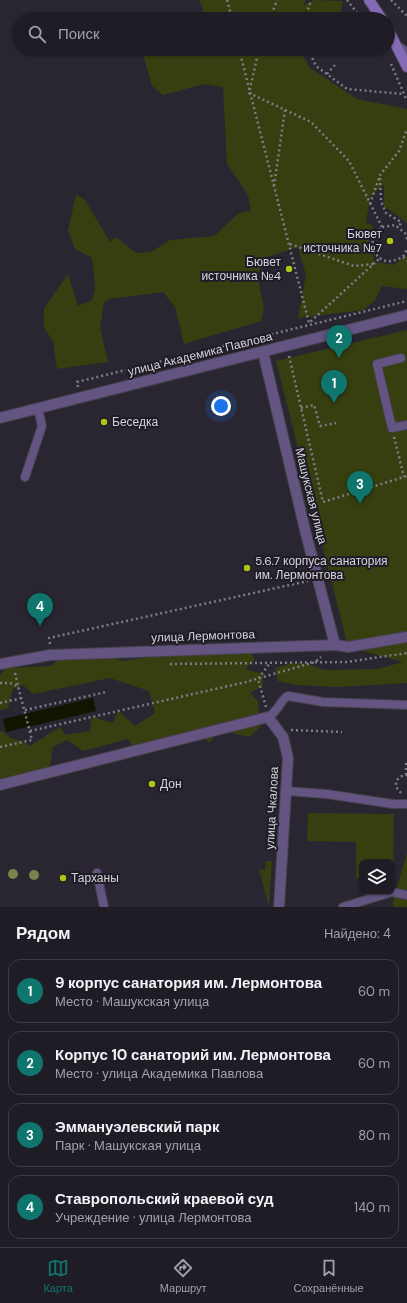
<!DOCTYPE html>
<html lang="ru">
<meta charset="utf-8">
<style>
:root{--surface:#1f1c25;--page:#2c2932;--text:#f1f3f6;--muted:#a1a1a7;--line:#3c3a42;--accent:#0f766e}
body{margin:0;font-family:"DM Sans",sans-serif;background:var(--page);color:var(--text)}
.controls{position:absolute;right:12px;bottom:12px;display:grid;overflow:hidden;border-radius:8px;box-shadow:0 1px 3px #0004}
.controls button{width:36px;height:36px;display:grid;place-items:center;padding:0;border:0;border-bottom:1px solid var(--line);background:var(--surface);color:var(--text);font:20px sans-serif}
.you{position:absolute;left:221px;top:406px;width:14px;height:14px;margin:-10px;border:3px solid #fff;border-radius:50%;background:#1a73e8;box-shadow:0 0 0 6px #1a73e833}
.badge{display:grid;place-items:center;width:26px;height:26px;border-radius:50%;background:var(--accent);color:#fff;font-size:13px;font-weight:700}
.pin{position:absolute;translate:-50% -33px;filter:drop-shadow(0 1px 2px #0008)}
.pin::after{content:'';position:absolute;top:21px;width:14px;height:12px;background:inherit;clip-path:polygon(0 0,100% 0,50% 100%)}
.list{margin:0;padding:0;list-style:none}
h2{display:flex;justify-content:space-between;align-items:center;height:52px;margin:0;padding:0 16px;font-size:17px}
h2 small{font-size:13px;font-weight:400;color:var(--muted)}
.list li{display:grid;grid-template-columns:26px 1fr auto;gap:12px;align-items:center;box-sizing:border-box;height:64px;margin:0 8px 8px;padding:0 8px;border:1px solid var(--line);border-radius:12px}
.list b{display:block;font-size:15px;white-space:nowrap}
.list p{margin:0;font-size:13px;white-space:nowrap;color:var(--muted)}
.list em{font-size:13px;font-style:normal;color:var(--muted)}
.icon{flex:none;width:22px;height:22px;fill:none;stroke:currentColor;stroke-width:2;stroke-linecap:round;stroke-linejoin:round}
.map{position:relative;flex:none;width:407px;height:907px;overflow:hidden}
.search{position:absolute;background:var(--surface);box-shadow:0 1px 3px #0004;left:12px;right:12px;top:12px;height:44px;display:flex;align-items:center;gap:10px;box-sizing:border-box;padding:0 14px;border-radius:22px;color:var(--muted);font-size:15px}
.sheet{height:340px;background:var(--surface)}
nav{display:flex;justify-content:space-around;align-items:center;box-sizing:border-box;height:56px;border-top:1px solid var(--line);background:var(--surface);font-size:11px;color:var(--muted)}
nav a{display:grid;justify-items:center;gap:2px}
nav .on{color:var(--accent)}
.map>svg:first-child{display:block}
.green{fill:#373f11}
.water{fill:#111500}
.lines{fill:none;stroke-linecap:round;stroke-linejoin:round}
.lane-casing{stroke:#45424c;stroke-width:10}
.street-casing{stroke:#45424c;stroke-width:12}
.secondary-casing{stroke:#45424c;stroke-width:12}
.path{stroke:#7e7c85;stroke-width:2.5;stroke-dasharray:2 3;stroke-linecap:butt}
.lane{stroke:#645482;stroke-width:8}
.street{stroke:#645482;stroke-width:10}
.secondary{stroke:#856bb5;stroke-width:10}
.tree{fill:#79844c}
.poi-dot{fill:#acc613;stroke:#201c27;stroke-width:1.5}
.labels{text-anchor:middle;stroke-width:4;stroke-linejoin:round;paint-order:stroke}
.poi-label{font-size:12px;fill:#d6d4db;stroke:#201c27;text-anchor:start}
.street-label{font-size:12px;fill:#d6d4db;stroke:#201c27}
</style>
<div class="map">
<svg width="407" height="907" viewBox="0 0 407 907">
<rect width="100%" height="100%" fill="#292631"/>
<g class="green">
<polygon points="199,0 306,0 303,6 314,0 343,1 339,19 313,19 311,15 303,13 295,19 201,19 203,9"/>
<polygon points="144,49 159,49 160,51 166,49 299,49 310,68 357,99 407,109 407,223 384,206 384,185 370,197 366,223 373,225 369,243 375,262 393,265 407,256 407,289 382,286 375,301 363,310 298,318 306,275 298,247 267,257 257,274 264,307 261,321 184,344 175,307 163,292 110,299 104,303 100,328 108,362 57,369 53,342 44,327 44,308 68,274 78,306 92,300 95,288 92,258 75,249 68,231 76,194 85,200 110,242 116,237 136,253 151,252 170,240 214,236 239,213 251,211 248,195 227,164 223,87 204,84 163,95 152,86 143,54"/>
<polygon points="407,330 407,683 337,687 296,685 278,681 275,672 276,668 293,663 307,664 324,670 378,669 403,662 348,647 276,361"/>
<path d="M186,652H250L255,659L245,669L263,674V686L250,693L258,701L260,727L249,737L220,730L209,743L202,736L188,744L171,738L136,751L128,739L83,751L67,740L53,747L50,766L35,774L0,780V731C5,732 7,736 11,738C19,741 22,740 30,746L60,727L65,735L90,731L92,717L113,723L118,711L135,726L155,713L149,691L110,678L33,694L23,685L13,689L8,708L0,710V676L6,668L51,666L60,658L103,655L122,661Z"/>
<polygon points="308,813 394,814 393,878 392,862 362,862 362,878 356,878 356,842 307,841"/>
<polygon points="407,853 407,907 393,907 393,901"/>
<polygon points="266,861 272,861 269,907 259,869 265,870"/>
</g>
<polygon class="water" points="93,698 96,711 6,732 3,719"/>
<g class="lines">
<g class="lane-casing">
<g id="lane">
<polyline points="396,45 407,52"/>
<polyline points="401,358 377,364 392,428 407,425"/>
<polyline points="25,477 42,426 38,409"/>
<path d="M268,717C279,711 280,700 288,696L323,702L407,705"/>
<polyline points="286,791 326,794 393,804 407,804"/>
<polyline points="97,873 104,907"/>
<polyline points="392,892 407,895"/>
<polyline points="343,907 392,892"/>
</g>
</g>
<g class="street-casing">
<g id="street">
<polyline points="263,352 306,534 335,645"/>
<polyline points="0,418 407,315"/>
<polyline points="0,664 50,655 335,645 348,647 407,637"/>
<polyline points="0,785 268,717 283,737 288,758 279,907"/>
</g>
</g>
<g class="secondary-casing">
<g id="secondary">
<polyline points="369,0 382,19"/>
<polyline points="388,29 407,67"/>
</g>
</g>
<g class="path">
<polyline points="227,0 232,19"/>
<polyline points="347,0 362,19"/>
<polyline points="391,0 407,16"/>
<polyline points="270,19 277,0"/>
<polyline points="305,19 311,0"/>
<polyline points="239,49 309,323 379,259"/>
<polyline points="259,49 249,93 311,122 349,161 382,227"/>
<polyline points="308,49 316,66 347,89 403,94"/>
<polyline points="391,64 407,101"/>
<polyline points="327,74 335,65"/>
<polyline points="380,178 381,201 386,213 401,222 399,228"/>
<polyline points="274,186 285,110"/>
<polyline points="370,204 380,175 399,151 407,129"/>
<path d="M407,239L405,233L395,225L382,227L373,236L372,249C382,263 387,264 403,257L407,249"/>
<polyline points="290,244 354,266 374,264"/>
<polyline points="403,257 407,261"/>
<polyline points="289,356 323,502 407,476"/>
<polyline points="78,387 77,382 407,301"/>
<polyline points="301,408 314,405 320,426 336,423"/>
<polyline points="394,437 404,477"/>
<polyline points="50,644 49,638 308,581"/>
<polyline points="170,664 347,662 407,653"/>
<polyline points="15,673 18,685"/>
<polyline points="0,683 10,683 18,686 32,740 0,747"/>
<polyline points="0,703 22,698"/>
<polyline points="266,707 258,679 270,663"/>
<polyline points="25,710 106,692"/>
<polyline points="291,730 342,732"/>
<polyline points="30,731 246,682 315,662 321,657"/>
<polyline points="406,775 406,763"/>
<path d="M401,793L396,787C395,780 400,775 407,775"/>
</g>
<use href="#lane" class="lane"/>
<use href="#street" class="street"/>
<use href="#secondary" class="secondary"/>
</g>
<g class="tree">
<circle cx="13" cy="874" r="5"/>
<circle cx="34" cy="875" r="5"/>
</g>
<g class="poi-dot">
<circle cx="390" cy="241" r="4"/>
<circle cx="289" cy="269" r="4"/>
<circle cx="104" cy="422" r="4"/>
<circle cx="247" cy="568" r="4"/>
<circle cx="152" cy="784" r="4"/>
<circle cx="63" cy="878" r="4"/>
</g>
<g class="labels">
<g class="poi-label">
<text x="382" y="238" text-anchor="end">Бювет<tspan x="382" dy="14">источника №7</tspan></text>
<text x="281" y="266" text-anchor="end">Бювет<tspan x="281" dy="14">источника №4</tspan></text>
<text x="112" y="426">Беседка</text>
<text x="255" y="565">5.6.7 корпуса санатория<tspan x="255" dy="14">им. Лермонтова</tspan></text>
<text x="160" y="788">Дон</text>
<text x="71" y="882">Тарханы</text>
</g>
<g class="street-label">
<text transform="translate(200 354) rotate(-14)" y="4">улица Академика Павлова</text>
<text transform="translate(311 496) rotate(76)" y="4">Машукская улица</text>
<text transform="translate(203 636) rotate(-2)" y="4">улица Лермонтова</text>
<text transform="translate(272 808) rotate(-87)" y="4">улица Чкалова</text>
</g>
</g>
</svg>
<div class="controls">
<button><svg class="icon" aria-label="layers" viewBox="0 0 24 24"><path d="M12 4l9 5-9 5-9-5zM3 14l9 5 9-5"/></svg></button>
</div>
<div class="you"></div>
<div class="pin badge" style="left:334px;top:403px">1</div>
<div class="pin badge" style="left:339px;top:358px">2</div>
<div class="pin badge" style="left:360px;top:504px">3</div>
<div class="pin badge" style="left:40px;top:626px">4</div>
<div class="search"><svg class="icon" aria-label="search" viewBox="0 0 24 24"><circle cx="10" cy="10" r="6"/><path d="M15 15l6 6"/></svg>Поиск</div>
</div>
<section class="sheet">
<h2>Рядом<small>Найдено: 4</small></h2>
<ul class="list">
<li><span class="badge">1</span><div><b>9 корпус санатория им. Лермонтова</b><p>Место · Машукская улица</p></div><em>60 m</em></li>
<li><span class="badge">2</span><div><b>Корпус 10 санаторий им. Лермонтова</b><p>Место · улица Академика Павлова</p></div><em>60 m</em></li>
<li><span class="badge">3</span><div><b>Эммануэлевский парк</b><p>Парк · Машукская улица</p></div><em>80 m</em></li>
<li><span class="badge">4</span><div><b>Ставропольский краевой суд</b><p>Учреждение · улица Лермонтова</p></div><em>140 m</em></li>
</ul>
</section>
<nav>
<a class="on"><svg class="icon" aria-label="map" viewBox="0 0 24 24"><path d="M3 6l6-2 6 2 6-2v14l-6 2-6-2-6 2zM9 4v14M15 6v14"/></svg>Карта</a>
<a><svg class="icon" aria-label="directions" viewBox="0 0 24 24"><path d="M12 3l9 9-9 9-9-9zM9 14v-3h6M13 9l2 2-2 2"/></svg>Маршрут</a>
<a><svg class="icon" aria-label="saved" viewBox="0 0 24 24"><path d="M7 4h10v16l-5-4-5 4z"/></svg>Сохранённые</a>
</nav>
